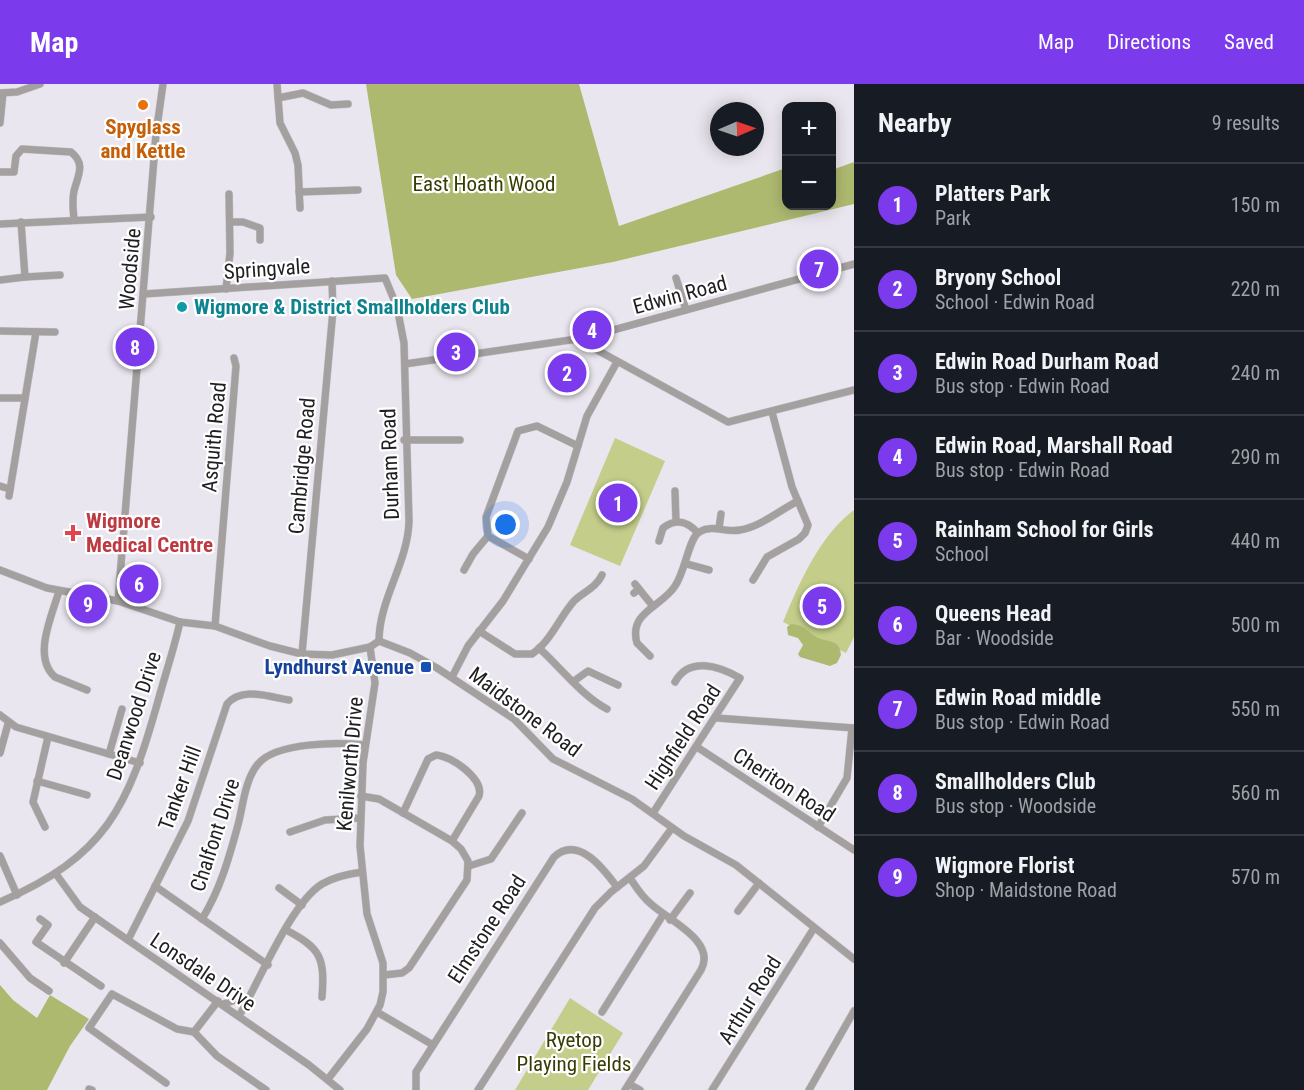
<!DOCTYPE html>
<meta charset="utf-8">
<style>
:root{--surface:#171b24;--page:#242831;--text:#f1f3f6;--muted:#9ea1a6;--line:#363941;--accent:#7c3aed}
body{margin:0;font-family:"Roboto Condensed",sans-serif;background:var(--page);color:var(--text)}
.controls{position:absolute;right:18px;top:18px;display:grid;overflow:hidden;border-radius:12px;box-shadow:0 3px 15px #0003}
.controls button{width:54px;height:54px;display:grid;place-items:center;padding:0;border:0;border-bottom:2px solid var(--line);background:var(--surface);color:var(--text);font:30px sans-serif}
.compass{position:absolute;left:710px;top:18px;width:54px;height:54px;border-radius:50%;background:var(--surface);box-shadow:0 3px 15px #0003;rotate:88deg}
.you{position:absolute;left:506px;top:441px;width:21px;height:21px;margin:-15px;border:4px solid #fff;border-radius:50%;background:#1a73e8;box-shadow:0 0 0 9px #1a73e833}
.badge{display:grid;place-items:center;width:39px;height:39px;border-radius:50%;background:var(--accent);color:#fff;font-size:20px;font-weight:700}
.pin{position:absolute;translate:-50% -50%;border:3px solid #fff;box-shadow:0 2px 6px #0006}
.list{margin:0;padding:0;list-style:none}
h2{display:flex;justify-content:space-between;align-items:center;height:78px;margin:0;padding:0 24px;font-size:26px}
h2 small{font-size:20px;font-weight:400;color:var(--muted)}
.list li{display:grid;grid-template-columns:39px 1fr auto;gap:18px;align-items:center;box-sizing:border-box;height:84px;padding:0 24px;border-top:2px solid var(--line)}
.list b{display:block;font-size:22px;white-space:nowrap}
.list p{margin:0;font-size:20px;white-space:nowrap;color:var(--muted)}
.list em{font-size:20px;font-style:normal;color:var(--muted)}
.map{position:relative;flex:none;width:854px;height:1006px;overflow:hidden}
header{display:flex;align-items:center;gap:36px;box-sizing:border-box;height:84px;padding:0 30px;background:var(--accent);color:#fff}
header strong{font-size:28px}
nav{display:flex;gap:33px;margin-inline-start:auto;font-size:21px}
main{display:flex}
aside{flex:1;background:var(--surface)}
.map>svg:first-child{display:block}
.green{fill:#c4ce8a}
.forest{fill:#aeb970}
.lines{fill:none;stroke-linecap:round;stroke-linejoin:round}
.minor-casing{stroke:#c5c2ca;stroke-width:8}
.minor{stroke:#a4a09f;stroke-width:7}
.food-dot{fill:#e8710a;stroke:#fff;stroke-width:2}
.culture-dot{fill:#0f9aa8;stroke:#fff;stroke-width:2}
.health-dot{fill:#e0444e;stroke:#fff;stroke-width:2}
.transit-dot{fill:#1a4fb4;stroke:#fff;stroke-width:2}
.labels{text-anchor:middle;stroke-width:4.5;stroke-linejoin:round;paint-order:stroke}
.food-label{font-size:21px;font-weight:bold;fill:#c56008;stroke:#fff}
.park-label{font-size:21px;fill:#373d03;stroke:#fff}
.street-label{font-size:21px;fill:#1f1e21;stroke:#fff}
.culture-label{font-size:21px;font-weight:bold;fill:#0d838f;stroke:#fff;text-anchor:start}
.health-label{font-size:21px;font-weight:bold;fill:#be3a42;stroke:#fff;text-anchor:start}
.transit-label{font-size:21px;font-weight:bold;fill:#164399;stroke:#fff;text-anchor:end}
</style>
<header>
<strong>Map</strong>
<nav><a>Map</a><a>Directions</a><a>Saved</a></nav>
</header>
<main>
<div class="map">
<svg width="854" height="1006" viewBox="0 0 854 1006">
<rect width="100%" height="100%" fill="#eae6ef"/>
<g class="green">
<polygon points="615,354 665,377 620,482 570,461"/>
<path d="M854,426V553L846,569L783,538C799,499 820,451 854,426Z"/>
<polygon points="570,914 623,949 588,1006 515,1006"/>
</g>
<g class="forest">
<polygon points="366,0 579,0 619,142 786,84 786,122 832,122 832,86 854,78 854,120 613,178 412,215 396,191"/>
<path d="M791,540C807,541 809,551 821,555C831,558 840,557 841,571L837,579L830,582L800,573L798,570L803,561L798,554L788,551L787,543Z"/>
<polygon points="0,901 13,916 37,934 50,911 89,935 70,962 47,1006 0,1006"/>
</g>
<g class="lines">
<g class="minor-casing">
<g id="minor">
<polyline points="277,0 280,39 295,69 298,81 300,124"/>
<polyline points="0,9 17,8 40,0"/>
<polyline points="278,14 303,9 331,21 348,20"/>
<polyline points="0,39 3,9"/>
<path d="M0,88H14L16,72L22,65L71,68C86,80 78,91 74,107C72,116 73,126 74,135"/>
<polyline points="299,108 358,106"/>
<polyline points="21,138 25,193 60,191"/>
<polyline points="230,138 243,138 260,144 260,156"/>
<polyline points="0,140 151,133"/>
<polyline points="676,194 686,226"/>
<polyline points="0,196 25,193"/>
<polyline points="226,205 230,169 229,110"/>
<path d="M144,210L385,194L397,223L404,259L409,437C408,479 379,515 379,557"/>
<polyline points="0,247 55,248"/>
<polyline points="577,255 728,338 854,306"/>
<polyline points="405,280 584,254 854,180"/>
<polyline points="0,314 25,314"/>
<polyline points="404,356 460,356"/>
<polyline points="0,402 10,405"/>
<polyline points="675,407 676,437"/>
<polyline points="9,412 36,248"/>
<polyline points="719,444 721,430"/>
<path d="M659,457L663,444C676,434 687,437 698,449"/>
<polyline points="529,475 488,452 486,433 518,347 537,342 578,362"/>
<polyline points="687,480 709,486"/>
<polyline points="0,486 47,504 118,517 180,538 215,542 270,562 302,570 332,571 370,563 379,557 410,569 437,584 514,635 553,675 632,715 684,752 736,781 854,875"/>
<polyline points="464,486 473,470 488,452"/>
<polyline points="753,496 767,473 799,455 805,449 808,441 792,403 772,328"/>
<polyline points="639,505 652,521"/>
<path d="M59,507C52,532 32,573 55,593L87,606"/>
<polyline points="634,509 639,505 635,500"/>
<polyline points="118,517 156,50 163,0"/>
<polyline points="215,542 236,282 234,274"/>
<path d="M479,547L515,570H532C551,557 559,534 574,517C583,508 596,504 602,491"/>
<path d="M539,564C561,584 582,612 607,625"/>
<polyline points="302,570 333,226 332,197"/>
<path d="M650,572L637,559C628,528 662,523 675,502C685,488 689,454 699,448C714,440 725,449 740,446C760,443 780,426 798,417"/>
<polyline points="452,593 468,562 503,517 548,443 567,398 587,332 617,278"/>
<polyline points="574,597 588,587 618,601"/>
<polyline points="0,631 16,643 140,679"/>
<polyline points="717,634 854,644"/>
<polyline points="697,663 854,766"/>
<polyline points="0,669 8,640"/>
<polyline points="109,670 122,625"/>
<polyline points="37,697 87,711"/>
<polyline points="361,712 379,715 452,757 461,765 468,777 467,796 409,884 402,889 384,891"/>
<path d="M403,729L428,675L436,671C452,672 484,695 479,712L452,757"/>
<path d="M653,729L740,594C719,582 689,572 675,598"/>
<polyline points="45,743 33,718 48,653"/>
<polyline points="818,743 847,694 852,644"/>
<polyline points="290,748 325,736 360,734"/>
<polyline points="0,772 17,811"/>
<polyline points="469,782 491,775 522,729"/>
<polyline points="56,790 80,823 309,981 340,1006"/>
<polyline points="155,802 268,881"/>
<polyline points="279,804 302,821"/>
<path d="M0,818C106,772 128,724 158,617C165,591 174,565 180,538"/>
<polyline points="738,827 759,799"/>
<polyline points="40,835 48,841 36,858 101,902"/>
<path d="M202,835C220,806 229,774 238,741C243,722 245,695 258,680C276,658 339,658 365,661"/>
<polyline points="670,836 690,809"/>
<path d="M286,846C321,864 325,874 322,913"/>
<path d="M128,856L188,737L227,620C242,602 269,613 289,616"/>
<polyline points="0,859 30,894 49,907"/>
<polyline points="64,879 95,833"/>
<polyline points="223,920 243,914 249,916"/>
<polyline points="377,928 433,961"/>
<polyline points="602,928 663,831"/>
<path d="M239,932C259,898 291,819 322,800C334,793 348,790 362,788"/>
<polyline points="194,948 217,972 266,1006"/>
<polyline points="328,995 367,945 380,921 383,908 383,879 367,830 360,762 363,679 375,599 370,563"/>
<polyline points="166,999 89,944 112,910 177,945 194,948 218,917"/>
<polyline points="629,1000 640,1006"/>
<polyline points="89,1005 92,1006"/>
<path d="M416,1006V988L554,773C578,751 603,784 617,803"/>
<polyline points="478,1006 595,824 611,808 644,782 672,744"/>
<path d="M625,1006L701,886C717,857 668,836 651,820C642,813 636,803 630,794"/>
<polyline points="712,1006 814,844"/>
<polyline points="809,1006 854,927"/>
</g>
</g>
<use href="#minor" class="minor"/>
</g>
<circle class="food-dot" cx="143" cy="21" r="6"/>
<circle class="culture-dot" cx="182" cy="223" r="6"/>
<path class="health-dot" d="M70 440h6v6h6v6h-6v6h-6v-6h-6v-6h6z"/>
<rect class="transit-dot" x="420" y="577" width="12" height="12" rx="3"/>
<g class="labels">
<g class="food-label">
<text x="143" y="50">Spyglass<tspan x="143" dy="24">and Kettle</tspan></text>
</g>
<g class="park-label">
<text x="484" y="107">East Hoath Wood</text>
<text x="574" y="963">Ryetop<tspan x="574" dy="24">Playing Fields</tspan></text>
</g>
<g class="street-label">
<text transform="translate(130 185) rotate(-85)" y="7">Woodside</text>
<text transform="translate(267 185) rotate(-4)" y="7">Springvale</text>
<text transform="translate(680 211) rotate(-15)" y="7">Edwin Road</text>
<text transform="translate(214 353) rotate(-85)" y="7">Asquith Road</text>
<text transform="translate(390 380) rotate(-92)" y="7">Durham Road</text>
<text transform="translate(302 382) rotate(-85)" y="7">Cambridge Road</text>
<text transform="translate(525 628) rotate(37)" y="7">Maidstone Road</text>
<text transform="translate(134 632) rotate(-72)" y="7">Deanwood Drive</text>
<text transform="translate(683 653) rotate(-57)" y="7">Highfield Road</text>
<text transform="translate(350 680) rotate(-85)" y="7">Kenilworth Drive</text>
<text transform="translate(784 701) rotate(33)" y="7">Cheriton Road</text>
<text transform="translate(180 704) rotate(-70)" y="7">Tanker Hill</text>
<text transform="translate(215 751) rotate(-72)" y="7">Chalfont Drive</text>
<text transform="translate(487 845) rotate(-57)" y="7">Elmstone Road</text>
<text transform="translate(203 888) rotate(34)" y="7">Lonsdale Drive</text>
<text transform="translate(750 916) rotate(-58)" y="7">Arthur Road</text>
</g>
<g class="culture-label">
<text x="194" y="230">Wigmore &amp; District Smallholders Club</text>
</g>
<g class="health-label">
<text x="86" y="444">Wigmore<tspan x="86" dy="24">Medical Centre</tspan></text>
</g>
<g class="transit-label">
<text x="414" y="590">Lyndhurst Avenue</text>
</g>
</g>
</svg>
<div class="controls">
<button>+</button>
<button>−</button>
</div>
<svg class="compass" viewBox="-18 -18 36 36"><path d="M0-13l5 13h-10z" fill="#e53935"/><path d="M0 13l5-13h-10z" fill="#9ea1a6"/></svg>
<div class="you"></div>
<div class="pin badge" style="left:618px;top:419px">1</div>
<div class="pin badge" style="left:567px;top:289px">2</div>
<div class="pin badge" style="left:456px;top:268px">3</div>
<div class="pin badge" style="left:592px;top:246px">4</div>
<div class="pin badge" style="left:822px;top:522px">5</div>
<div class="pin badge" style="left:139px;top:500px">6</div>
<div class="pin badge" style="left:819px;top:185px">7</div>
<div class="pin badge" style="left:135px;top:263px">8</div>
<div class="pin badge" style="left:88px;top:520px">9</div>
</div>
<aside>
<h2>Nearby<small>9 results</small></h2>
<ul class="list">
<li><span class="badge">1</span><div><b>Platters Park</b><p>Park</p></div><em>150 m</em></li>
<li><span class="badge">2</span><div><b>Bryony School</b><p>School · Edwin Road</p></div><em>220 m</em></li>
<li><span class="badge">3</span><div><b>Edwin Road Durham Road</b><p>Bus stop · Edwin Road</p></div><em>240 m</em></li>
<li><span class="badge">4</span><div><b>Edwin Road, Marshall Road</b><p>Bus stop · Edwin Road</p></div><em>290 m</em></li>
<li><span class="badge">5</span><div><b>Rainham School for Girls</b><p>School</p></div><em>440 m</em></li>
<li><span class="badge">6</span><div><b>Queens Head</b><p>Bar · Woodside</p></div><em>500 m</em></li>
<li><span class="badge">7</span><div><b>Edwin Road middle</b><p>Bus stop · Edwin Road</p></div><em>550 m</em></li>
<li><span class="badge">8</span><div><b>Smallholders Club</b><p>Bus stop · Woodside</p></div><em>560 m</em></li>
<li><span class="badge">9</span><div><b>Wigmore Florist</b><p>Shop · Maidstone Road</p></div><em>570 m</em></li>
</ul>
</aside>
</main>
